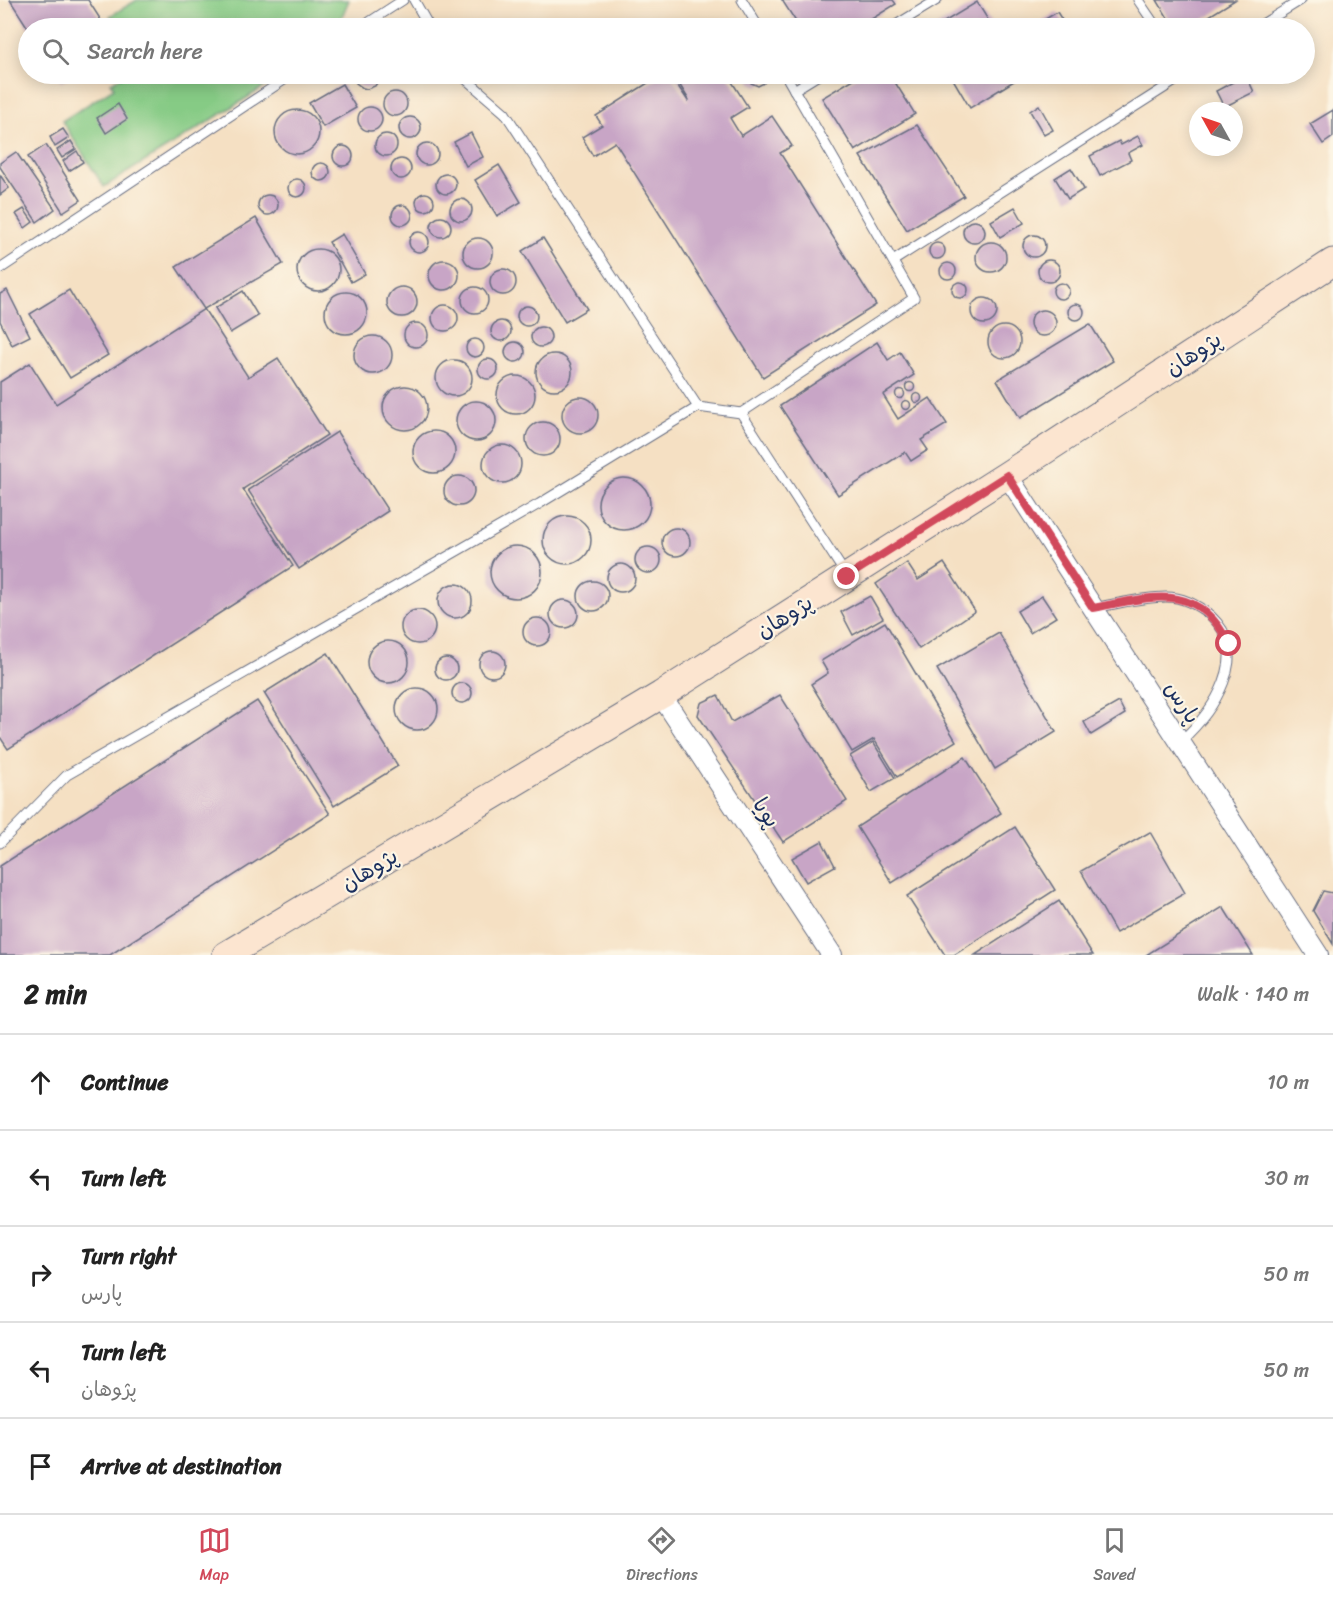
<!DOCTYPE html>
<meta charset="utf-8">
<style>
:root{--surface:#fff;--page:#f6f6f6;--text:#222;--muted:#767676;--line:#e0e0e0;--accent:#d1495b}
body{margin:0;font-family:Sriracha,"Playpen Sans Arabic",sans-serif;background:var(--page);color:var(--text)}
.compass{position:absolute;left:1189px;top:102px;width:54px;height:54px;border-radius:50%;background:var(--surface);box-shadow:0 3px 15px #0003;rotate:310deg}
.stop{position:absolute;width:18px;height:18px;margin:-14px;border:4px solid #d1495b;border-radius:50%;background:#fff}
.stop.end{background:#d1495b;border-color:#fff;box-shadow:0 2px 6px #0008}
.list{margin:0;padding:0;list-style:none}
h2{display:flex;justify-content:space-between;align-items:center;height:78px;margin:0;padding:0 24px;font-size:26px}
h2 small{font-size:20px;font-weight:400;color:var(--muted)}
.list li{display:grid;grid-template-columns:39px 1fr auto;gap:18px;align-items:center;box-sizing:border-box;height:96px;padding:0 24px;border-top:2px solid var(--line)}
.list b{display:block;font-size:22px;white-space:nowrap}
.list p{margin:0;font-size:20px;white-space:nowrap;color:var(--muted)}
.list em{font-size:20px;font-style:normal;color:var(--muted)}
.icon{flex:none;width:33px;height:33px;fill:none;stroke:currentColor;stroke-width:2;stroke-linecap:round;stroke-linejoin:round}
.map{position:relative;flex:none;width:1333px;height:955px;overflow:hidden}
.search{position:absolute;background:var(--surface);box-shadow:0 3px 15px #0003;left:18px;right:18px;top:18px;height:66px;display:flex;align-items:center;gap:15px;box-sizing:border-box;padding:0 21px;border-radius:33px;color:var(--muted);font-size:22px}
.sheet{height:558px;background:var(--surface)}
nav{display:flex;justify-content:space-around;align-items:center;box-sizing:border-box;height:84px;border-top:2px solid var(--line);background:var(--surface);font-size:16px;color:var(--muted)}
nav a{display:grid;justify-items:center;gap:3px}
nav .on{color:var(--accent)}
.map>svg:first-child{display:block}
.green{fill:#86cb85;stroke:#507d72;stroke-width:1.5}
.building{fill:#c8a5c6}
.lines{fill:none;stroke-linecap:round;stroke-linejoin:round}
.lane-casing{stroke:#676d81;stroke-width:11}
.street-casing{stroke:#676d81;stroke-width:22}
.secondary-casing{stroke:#676d81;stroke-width:29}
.lane{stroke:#fff;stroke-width:9}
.street{stroke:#fff;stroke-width:20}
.secondary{stroke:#fce5d0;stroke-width:27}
.route{stroke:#d1495b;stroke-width:8}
.labels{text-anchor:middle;stroke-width:4.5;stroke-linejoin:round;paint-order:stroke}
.street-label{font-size:22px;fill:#1b2f5e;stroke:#fcf5e5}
</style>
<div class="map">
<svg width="1333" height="955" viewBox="0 0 1333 955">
<rect width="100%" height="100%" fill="#fcf5e5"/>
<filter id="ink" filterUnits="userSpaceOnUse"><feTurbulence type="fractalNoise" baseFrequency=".0167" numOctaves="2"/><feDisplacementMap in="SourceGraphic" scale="12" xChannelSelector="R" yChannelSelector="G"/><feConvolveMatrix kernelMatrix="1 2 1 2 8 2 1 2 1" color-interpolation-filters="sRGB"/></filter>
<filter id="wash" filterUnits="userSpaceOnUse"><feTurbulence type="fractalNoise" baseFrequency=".008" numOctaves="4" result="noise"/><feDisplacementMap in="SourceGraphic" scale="24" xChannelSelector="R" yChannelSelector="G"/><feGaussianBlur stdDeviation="1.35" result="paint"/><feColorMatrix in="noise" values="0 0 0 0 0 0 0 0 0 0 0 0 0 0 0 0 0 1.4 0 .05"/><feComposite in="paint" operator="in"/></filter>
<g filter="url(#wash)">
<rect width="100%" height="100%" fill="#f5e0c3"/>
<g class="green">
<polygon points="137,0 349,0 337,28 119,28 110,16"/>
<polygon points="126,74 285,74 104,187 62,121 114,88 111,83"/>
</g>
<g id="blocks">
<g class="building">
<polygon points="10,0 88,0 106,28 28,28"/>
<polygon points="782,0 893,0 896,4 857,28 800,28"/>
<polygon points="1157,0 1235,0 1190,28 1174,28"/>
<polygon points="977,2 993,28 934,28"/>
<polygon points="1057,12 1067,28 1043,28 1039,23"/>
<polygon points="56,74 75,74 61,82"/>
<polygon points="354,74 380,74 380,78 375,86 367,89 363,88 356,83"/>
<polygon points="662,74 670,74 688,101 689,100 673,74 727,74 748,107 730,118 741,136 772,116 792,146 780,153 876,305 763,377 615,142 593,156 582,137 602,125 596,116"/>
<polygon points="747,74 769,74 764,83 758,86 751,83"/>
<polygon points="862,74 895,74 891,76 915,114 855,151 822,98"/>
<polygon points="950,74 1020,74 1022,76 970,108"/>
<polygon points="1246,75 1254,92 1224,107 1216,91"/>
<polygon points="342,84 356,108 323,127 309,103"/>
<circle cx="395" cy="104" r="12"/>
<polygon points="118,104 127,119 106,133 97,118"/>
<polygon points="1039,105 1053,130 1044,135 1030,111"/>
<circle cx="370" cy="119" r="12"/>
<circle cx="297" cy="132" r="22"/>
<polygon points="1333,110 1333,137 1323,144 1310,124"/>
<circle cx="410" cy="128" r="11"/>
<polygon points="917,125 964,196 907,230 860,156"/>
<polygon points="63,129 69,138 55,147 50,137"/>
<polygon points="471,133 483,157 466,166 454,142"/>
<circle cx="386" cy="145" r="11"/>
<polygon points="1138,136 1143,145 1128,153 1131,160 1100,176 1090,156 1119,141 1121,145"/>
<polygon points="71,141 76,149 62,158 57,150"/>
<circle cx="427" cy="154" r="11"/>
<polygon points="46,145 81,200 63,212 28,157"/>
<circle cx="343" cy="156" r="10"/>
<polygon points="77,151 83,162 69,171 63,161"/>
<polygon points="16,152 55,209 37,222 0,167 0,163"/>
<circle cx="401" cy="169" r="10"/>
<circle cx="321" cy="172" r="9"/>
<polygon points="499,165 521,202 497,216 475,180"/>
<polygon points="1071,168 1084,189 1068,199 1055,178"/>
<circle cx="446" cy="184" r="10"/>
<polygon points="0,175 9,188 0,195"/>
<circle cx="297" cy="188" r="9"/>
<circle cx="425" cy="202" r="9"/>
<circle cx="268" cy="205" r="10"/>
<circle cx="461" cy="210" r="11"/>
<circle cx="402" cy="215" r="10"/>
<polygon points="1015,207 1024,223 1000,237 991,221"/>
<polygon points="24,209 33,222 25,228 16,214"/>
<circle cx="441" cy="227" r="10"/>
<polygon points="256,218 283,264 204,309 176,267"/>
<circle cx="974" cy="232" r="11"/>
<circle cx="419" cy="242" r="10"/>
<polygon points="342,234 365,274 351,282 329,242"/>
<circle cx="1034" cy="246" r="11"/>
<circle cx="478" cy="253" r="15"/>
<polygon points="543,238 587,309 565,322 522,251"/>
<circle cx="991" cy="257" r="15"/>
<circle cx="937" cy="251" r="8"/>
<circle cx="318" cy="270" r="21"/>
<circle cx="444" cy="275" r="15"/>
<circle cx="1049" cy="271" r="11"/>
<circle cx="948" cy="271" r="8"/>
<circle cx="503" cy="282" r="13"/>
<circle cx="960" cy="290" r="8"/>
<circle cx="1061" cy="291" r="8"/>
<circle cx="402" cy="302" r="15"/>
<circle cx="475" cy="300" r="13"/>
<polygon points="7,290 30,336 12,345 0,321 0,294"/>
<polygon points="69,290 108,355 70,378 30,314"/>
<polygon points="243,291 258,316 230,333 215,308"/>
<circle cx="346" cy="313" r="21"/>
<circle cx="984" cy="311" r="13"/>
<circle cx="1076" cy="312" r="8"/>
<circle cx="445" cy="318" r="13"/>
<circle cx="527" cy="316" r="10"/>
<polygon points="204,309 248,377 278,358 327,435 243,489 293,566 8,749 0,737 0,382 30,363 56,404"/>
<circle cx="1043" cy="323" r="13"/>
<circle cx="501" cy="331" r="10"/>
<circle cx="416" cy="335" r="12"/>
<polygon points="1090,324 1113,361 1020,418 997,380"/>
<circle cx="1004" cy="342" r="16"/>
<circle cx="541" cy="337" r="10"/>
<circle cx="373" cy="355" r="19"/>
<circle cx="475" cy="348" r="9"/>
<circle cx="515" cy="352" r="10"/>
<polygon points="877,342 888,360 900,352 914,375 883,395 898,419 930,398 947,424 921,440 928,450 911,461 905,452 838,495 780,406"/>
<circle cx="554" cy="372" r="18"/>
<circle cx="488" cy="369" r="10"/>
<circle cx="454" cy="378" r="18"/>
<circle cx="516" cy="395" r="19"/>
<circle cx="910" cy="387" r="4.5"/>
<circle cx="405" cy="408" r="22"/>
<circle cx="900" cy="394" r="4.5"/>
<circle cx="917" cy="398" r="4.5"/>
<circle cx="580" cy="415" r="18"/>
<circle cx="906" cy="405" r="4.5"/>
<circle cx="476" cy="421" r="20"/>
<circle cx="543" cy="439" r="17"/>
<circle cx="434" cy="452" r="21"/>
<polygon points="337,432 388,511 299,569 248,490"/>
<circle cx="502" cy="464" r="19"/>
<circle cx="459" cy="491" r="15"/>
<circle cx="624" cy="504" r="26"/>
<circle cx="567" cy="540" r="24"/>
<circle cx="676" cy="542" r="14"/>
<circle cx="516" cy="572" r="26"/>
<circle cx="648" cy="560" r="13"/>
<polygon points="907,563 918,580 944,563 975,611 919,649 876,584"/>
<circle cx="621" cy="578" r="14"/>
<circle cx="593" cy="596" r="15"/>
<circle cx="455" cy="601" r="17"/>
<polygon points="870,596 883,618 853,635 841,612"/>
<polygon points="1042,596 1056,617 1030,633 1017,611"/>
<circle cx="564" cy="614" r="14"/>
<circle cx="418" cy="627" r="17"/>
<circle cx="537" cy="632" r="14"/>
<polygon points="885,622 956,741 897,777 874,739 852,752 811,684 828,673 821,661"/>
<polygon points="999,633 1056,732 995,769 937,669"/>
<circle cx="388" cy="662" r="21"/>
<circle cx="492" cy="664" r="13"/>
<polygon points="328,653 398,766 334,806 264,693"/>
<circle cx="446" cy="669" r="11"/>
<circle cx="462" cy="693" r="10"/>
<circle cx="417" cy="709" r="21"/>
<polygon points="718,695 732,722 780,695 847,801 783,842 698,715 701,703"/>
<polygon points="257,701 330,814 110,955 0,955 0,866"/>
<polygon points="1119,702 1125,714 1091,735 1084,722"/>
<polygon points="873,742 895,778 871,792 850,756"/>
<polygon points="965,757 1001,813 892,883 857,827"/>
<polygon points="1015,827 1055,890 954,955 945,955 907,896"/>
<polygon points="1150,832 1185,893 1116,933 1081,871"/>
<polygon points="822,841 835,866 806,882 792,858"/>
<polygon points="1323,891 1333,893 1333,944 1313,911"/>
<polygon points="1059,901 1093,955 975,955"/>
<polygon points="1223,907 1253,955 1146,955"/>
</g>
</g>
</g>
<g filter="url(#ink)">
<use href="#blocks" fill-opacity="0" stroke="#676d81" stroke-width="1.5"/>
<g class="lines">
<g class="lane-casing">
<g id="lane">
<polyline points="414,0 430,28"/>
<polyline points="742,0 759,28"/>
<polyline points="1138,0 1157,28"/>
<polyline points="360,28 403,0"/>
<polyline points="891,28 937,0"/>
<polyline points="1256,28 1301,0"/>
<polyline points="460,74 505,113 698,407 741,413 846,575"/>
<polyline points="794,90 820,74"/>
<polyline points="893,261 1186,74"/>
<polyline points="0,269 293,74"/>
<polyline points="741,413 914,298 785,74"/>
<path d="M1093,608C1117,604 1142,597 1166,597C1184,597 1198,605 1211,616C1253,655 1213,712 1180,742"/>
<polyline points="0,843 67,775 539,504 698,407"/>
</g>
</g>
<g class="street-casing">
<g id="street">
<polyline points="1007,475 1318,955"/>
<polyline points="661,695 832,955"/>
</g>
</g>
<g class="secondary-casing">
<polyline id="secondary" points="226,955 661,695 1007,475 1333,262"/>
</g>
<use href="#lane" class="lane"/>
<use href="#street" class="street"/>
<use href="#secondary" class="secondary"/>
</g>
</g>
<g class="lines" filter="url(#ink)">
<path class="route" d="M847,577L1007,475L1093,608C1151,597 1198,580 1229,644"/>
</g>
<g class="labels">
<g class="street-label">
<text transform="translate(1193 353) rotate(-33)" y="8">پژوهان</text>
<text transform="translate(784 616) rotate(-32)" y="8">پژوهان</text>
<text transform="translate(1183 702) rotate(57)" y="8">پارس</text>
<text transform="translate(767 812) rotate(57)" y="8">پویا</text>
<text transform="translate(369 869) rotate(-31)" y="8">پژوهان</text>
</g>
</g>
</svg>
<svg class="compass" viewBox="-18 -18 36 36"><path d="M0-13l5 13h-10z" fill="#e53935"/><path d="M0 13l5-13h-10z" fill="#767676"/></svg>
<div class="stop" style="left:1229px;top:644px"></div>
<div class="stop end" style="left:847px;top:577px"></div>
<div class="search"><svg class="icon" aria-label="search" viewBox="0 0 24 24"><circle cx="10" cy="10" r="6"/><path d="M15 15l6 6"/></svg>Search here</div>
</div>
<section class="sheet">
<h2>2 min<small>Walk · 140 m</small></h2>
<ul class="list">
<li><svg class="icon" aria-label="ahead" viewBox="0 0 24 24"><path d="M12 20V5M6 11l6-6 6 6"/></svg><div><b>Continue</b></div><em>10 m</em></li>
<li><svg class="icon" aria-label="left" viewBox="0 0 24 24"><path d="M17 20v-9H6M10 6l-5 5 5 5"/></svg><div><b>Turn left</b></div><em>30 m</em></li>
<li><svg class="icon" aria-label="right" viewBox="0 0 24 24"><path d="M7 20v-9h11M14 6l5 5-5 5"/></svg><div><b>Turn right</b><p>پارس</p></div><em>50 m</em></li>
<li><svg class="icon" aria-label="left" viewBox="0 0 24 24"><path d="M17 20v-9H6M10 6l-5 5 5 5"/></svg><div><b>Turn left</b><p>پژوهان</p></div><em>50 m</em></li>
<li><svg class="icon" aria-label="arrive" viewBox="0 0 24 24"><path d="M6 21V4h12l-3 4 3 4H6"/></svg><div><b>Arrive at destination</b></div></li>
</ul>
</section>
<nav>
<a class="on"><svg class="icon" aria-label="map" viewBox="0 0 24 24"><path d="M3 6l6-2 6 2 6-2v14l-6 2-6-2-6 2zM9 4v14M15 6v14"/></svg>Map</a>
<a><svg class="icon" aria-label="directions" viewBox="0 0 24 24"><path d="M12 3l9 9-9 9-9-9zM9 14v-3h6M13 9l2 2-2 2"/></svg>Directions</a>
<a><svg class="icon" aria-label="saved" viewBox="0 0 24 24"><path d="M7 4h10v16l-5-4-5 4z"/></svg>Saved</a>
</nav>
